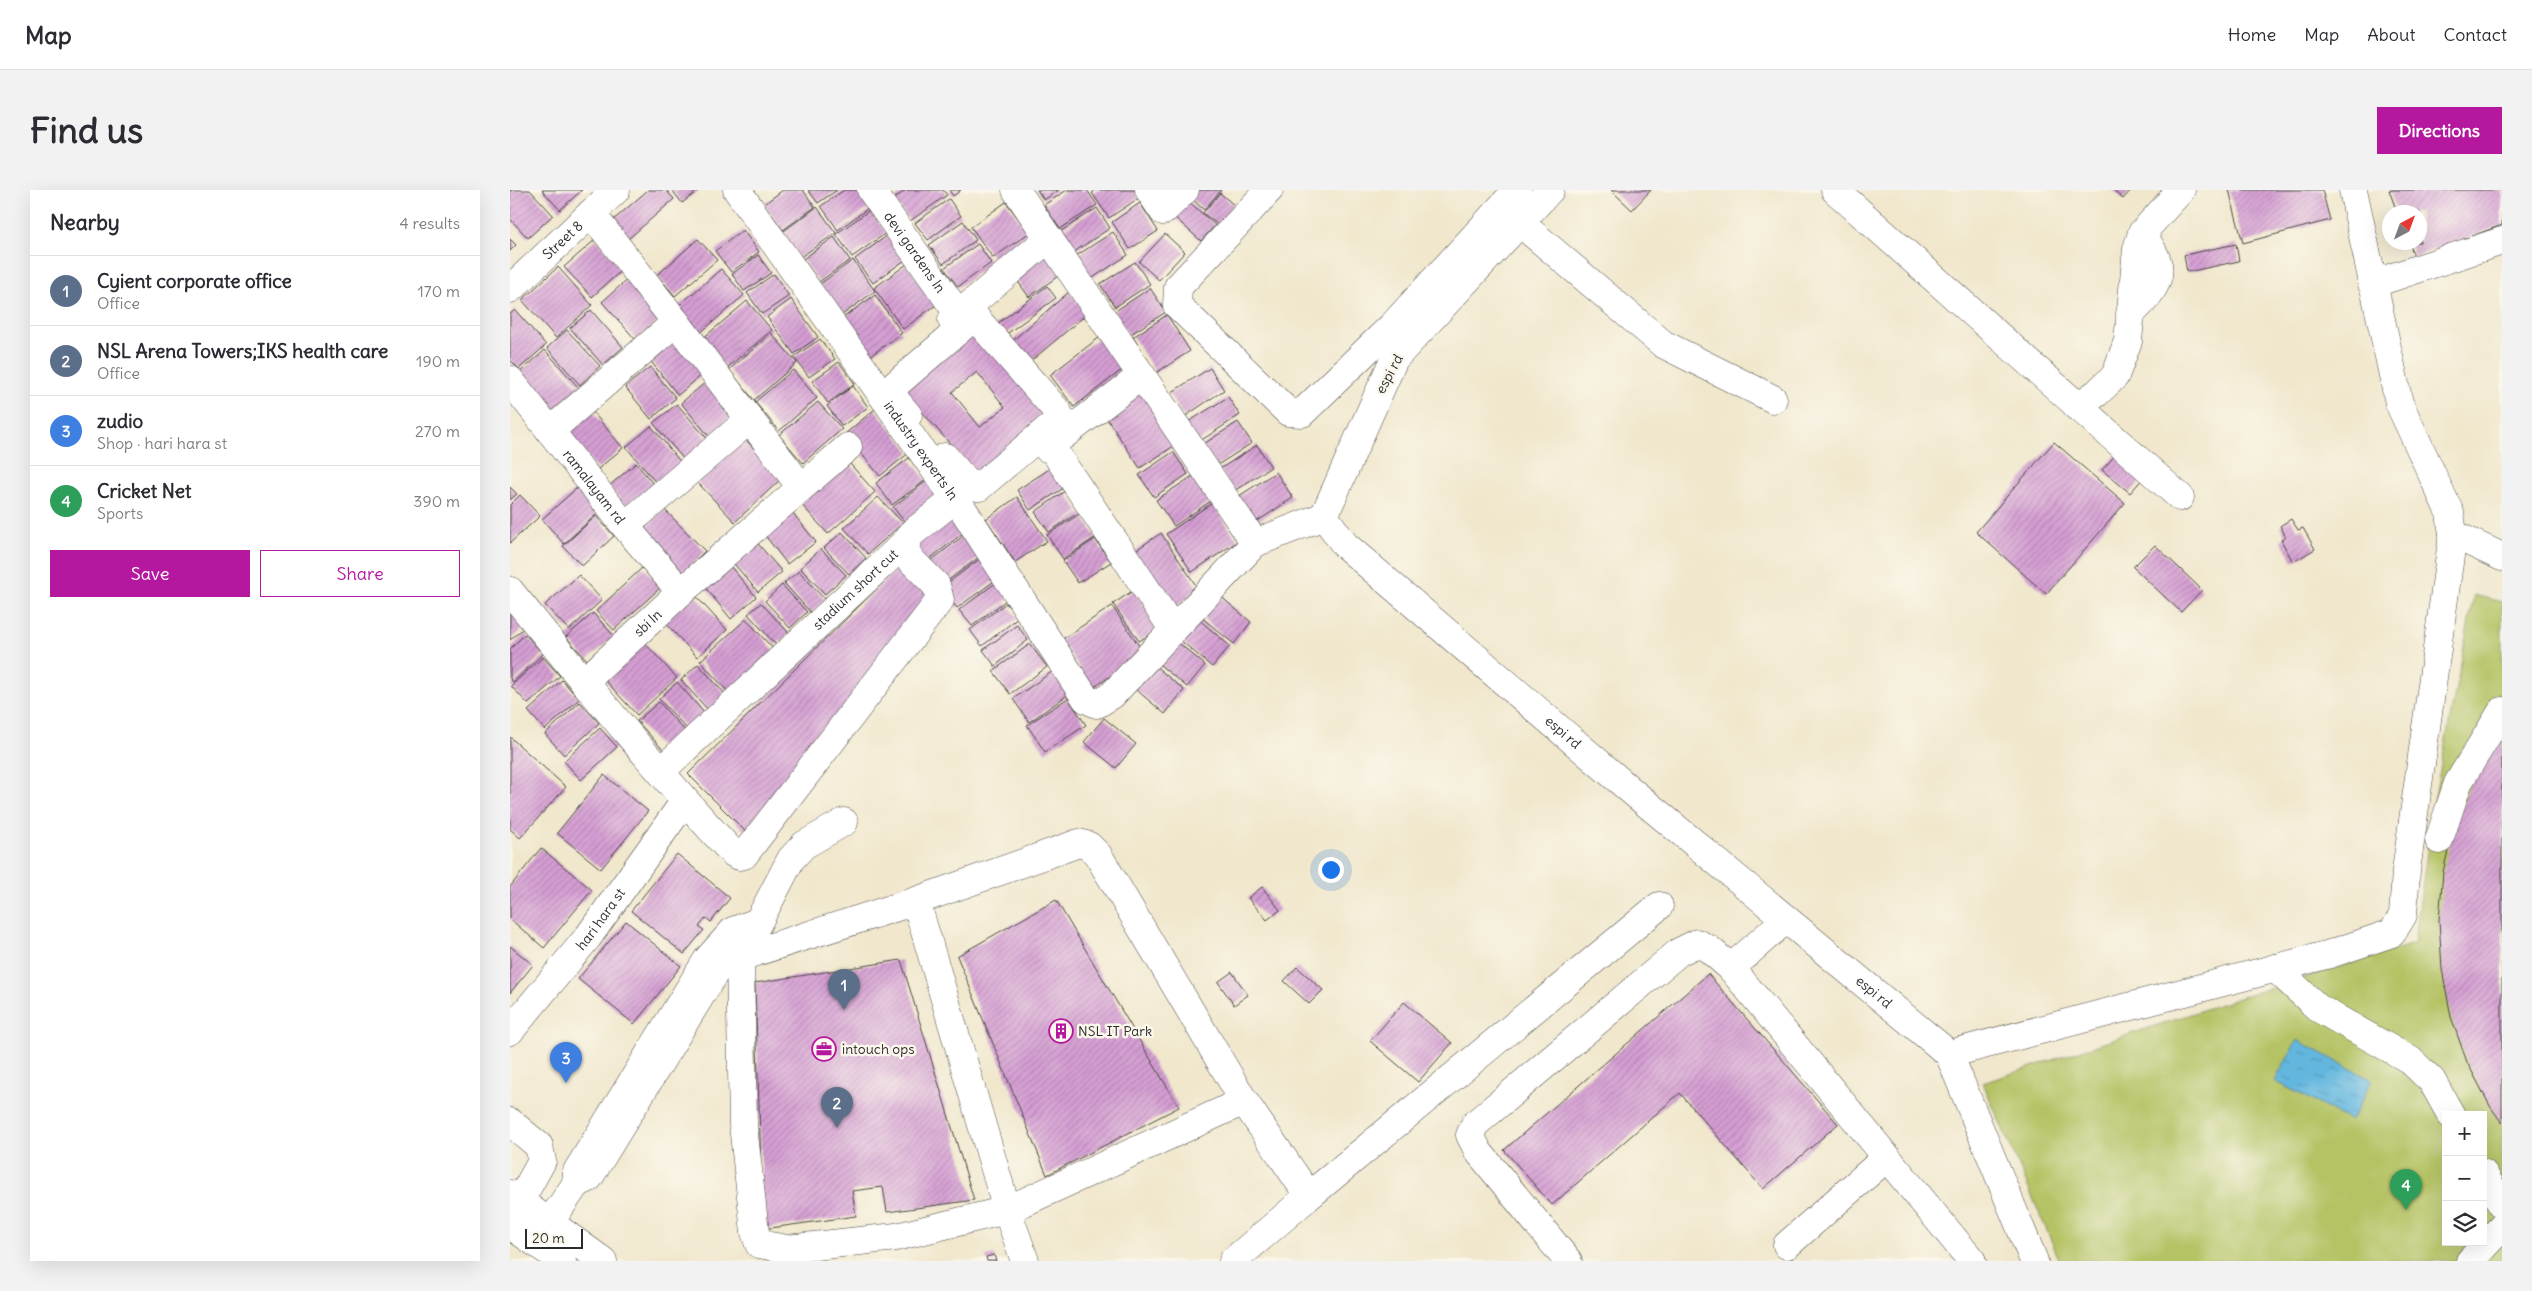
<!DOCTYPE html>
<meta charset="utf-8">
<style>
:root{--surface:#fff;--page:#f2f2f3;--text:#2b2b33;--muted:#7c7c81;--line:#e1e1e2;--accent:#b5179e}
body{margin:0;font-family:Delius,sans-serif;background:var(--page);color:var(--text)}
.controls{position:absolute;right:15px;bottom:15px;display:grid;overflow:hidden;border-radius:0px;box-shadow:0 5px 20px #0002}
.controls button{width:45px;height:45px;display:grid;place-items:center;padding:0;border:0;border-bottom:1px solid var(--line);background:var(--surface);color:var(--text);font:25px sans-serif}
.compass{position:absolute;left:1872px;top:15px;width:45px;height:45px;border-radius:50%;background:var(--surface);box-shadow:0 5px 20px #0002;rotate:41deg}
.scale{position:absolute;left:15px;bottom:12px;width:58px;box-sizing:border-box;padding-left:5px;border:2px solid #2b2b2b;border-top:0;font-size:14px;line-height:18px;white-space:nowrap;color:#2b2b2b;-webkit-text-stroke:4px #fbf7ec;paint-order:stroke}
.you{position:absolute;left:820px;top:679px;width:18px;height:18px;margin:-12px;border:4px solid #fff;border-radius:50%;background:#1a73e8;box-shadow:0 0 0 8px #1a73e833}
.badge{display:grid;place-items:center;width:32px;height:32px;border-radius:50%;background:var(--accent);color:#fff;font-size:16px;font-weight:700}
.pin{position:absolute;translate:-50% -41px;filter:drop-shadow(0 1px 2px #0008)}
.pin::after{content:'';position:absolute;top:26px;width:18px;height:15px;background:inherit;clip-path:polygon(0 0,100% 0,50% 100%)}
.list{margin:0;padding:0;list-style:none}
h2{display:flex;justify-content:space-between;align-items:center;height:65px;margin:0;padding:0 20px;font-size:21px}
h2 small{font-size:16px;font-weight:400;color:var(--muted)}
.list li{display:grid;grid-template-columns:32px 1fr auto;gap:15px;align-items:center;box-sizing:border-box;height:70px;padding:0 20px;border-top:1px solid var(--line)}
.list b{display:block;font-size:19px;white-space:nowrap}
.list p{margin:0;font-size:16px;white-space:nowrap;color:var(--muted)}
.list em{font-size:16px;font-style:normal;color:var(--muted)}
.actions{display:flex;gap:10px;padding:15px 20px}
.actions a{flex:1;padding:11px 0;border:1px solid var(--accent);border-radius:0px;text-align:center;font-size:18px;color:var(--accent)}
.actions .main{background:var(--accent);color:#fff}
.icon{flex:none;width:28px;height:28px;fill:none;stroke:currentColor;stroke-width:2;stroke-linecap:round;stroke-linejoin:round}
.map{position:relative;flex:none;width:1992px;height:1071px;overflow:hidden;border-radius:0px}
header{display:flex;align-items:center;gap:30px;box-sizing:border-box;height:70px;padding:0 25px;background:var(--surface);border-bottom:1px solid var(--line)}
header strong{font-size:24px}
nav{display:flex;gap:28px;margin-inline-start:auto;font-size:18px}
.intro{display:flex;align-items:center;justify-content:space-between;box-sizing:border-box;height:120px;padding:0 30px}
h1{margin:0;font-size:35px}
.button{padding:12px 22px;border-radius:0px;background:var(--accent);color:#fff;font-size:18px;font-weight:700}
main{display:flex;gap:30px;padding:0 30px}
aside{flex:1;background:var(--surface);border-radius:0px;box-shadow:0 5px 20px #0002}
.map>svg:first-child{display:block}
.pitch{fill:#b5c365;stroke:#707748;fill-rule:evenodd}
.water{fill:url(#water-ripples);stroke:#477185}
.building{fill:url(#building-hatch);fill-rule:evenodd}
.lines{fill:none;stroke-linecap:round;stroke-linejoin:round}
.minor-casing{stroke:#494743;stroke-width:29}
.highway-casing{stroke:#494743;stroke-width:29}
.minor{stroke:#fff;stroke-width:28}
.highway{stroke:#fff;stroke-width:28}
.labels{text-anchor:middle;stroke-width:5;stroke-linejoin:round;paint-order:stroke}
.street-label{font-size:14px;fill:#2b2b2b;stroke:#fbf7ec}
.poi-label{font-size:14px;fill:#2b2b2b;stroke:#fbf7ec;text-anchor:start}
</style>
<header>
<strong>Map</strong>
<nav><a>Home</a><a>Map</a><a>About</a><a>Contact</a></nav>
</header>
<div class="intro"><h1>Find us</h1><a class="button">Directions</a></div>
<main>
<aside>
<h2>Nearby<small>4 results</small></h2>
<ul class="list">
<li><span class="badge" style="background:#5c6f8a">1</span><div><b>Cyient corporate office</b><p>Office</p></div><em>170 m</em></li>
<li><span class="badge" style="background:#5c6f8a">2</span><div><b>NSL Arena Towers;IKS health care</b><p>Office</p></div><em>190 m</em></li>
<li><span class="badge" style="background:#3f7fe0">3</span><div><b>zudio</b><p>Shop · hari hara st</p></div><em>270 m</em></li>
<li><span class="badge" style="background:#2e9e5b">4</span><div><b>Cricket Net</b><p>Sports</p></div><em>390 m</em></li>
</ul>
<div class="actions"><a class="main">Save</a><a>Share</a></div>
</aside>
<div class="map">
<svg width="1992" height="1071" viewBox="0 0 1992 1071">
<defs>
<pattern id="water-ripples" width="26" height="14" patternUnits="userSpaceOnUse" patternTransform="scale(1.25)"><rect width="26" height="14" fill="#63b7df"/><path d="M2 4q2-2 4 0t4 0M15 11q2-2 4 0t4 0" fill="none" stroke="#5295b5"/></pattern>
<pattern id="building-hatch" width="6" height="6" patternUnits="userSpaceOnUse" patternTransform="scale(1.25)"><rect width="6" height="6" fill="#d69fd4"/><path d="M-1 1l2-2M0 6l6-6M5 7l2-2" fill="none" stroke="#ae82ac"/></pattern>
</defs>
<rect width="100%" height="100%" fill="#fbf7ec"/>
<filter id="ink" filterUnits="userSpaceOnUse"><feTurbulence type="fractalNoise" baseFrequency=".02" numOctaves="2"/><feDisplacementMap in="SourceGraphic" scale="10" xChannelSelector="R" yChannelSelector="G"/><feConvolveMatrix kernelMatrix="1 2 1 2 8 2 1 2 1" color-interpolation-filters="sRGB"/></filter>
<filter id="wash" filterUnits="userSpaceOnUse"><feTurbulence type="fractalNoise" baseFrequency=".0096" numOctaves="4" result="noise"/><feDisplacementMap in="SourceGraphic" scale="20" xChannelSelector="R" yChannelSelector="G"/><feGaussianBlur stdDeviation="1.12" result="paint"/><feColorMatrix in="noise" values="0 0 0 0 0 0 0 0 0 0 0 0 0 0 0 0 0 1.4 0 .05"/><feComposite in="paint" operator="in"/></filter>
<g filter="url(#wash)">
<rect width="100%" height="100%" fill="#f0e7cc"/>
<path class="pitch" d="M1964,405L1992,412V1071H1550L1473,893L1738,805L1904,754L1925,606ZM1936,925H1973V1052H1936Z"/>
<polygon class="water" points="1787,850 1862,890 1841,931 1765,891"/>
<g id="blocks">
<g class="building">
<polygon points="0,0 20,0 43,25 18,48 0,29"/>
<polygon points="32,0 72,0 50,20"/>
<polygon points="138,0 156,0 164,9 117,50 101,32"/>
<polygon points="162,0 189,0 172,13"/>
<polygon points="273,0 293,0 305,17 273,40 254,14"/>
<polygon points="298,0 327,0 308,13"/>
<polygon points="334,0 354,0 364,14 328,40 311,16"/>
<polygon points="396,0 433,0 437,5 400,31 384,9"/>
<polygon points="439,0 451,0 443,6"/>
<polygon points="527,0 549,0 534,10"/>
<polygon points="557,0 577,0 587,15 550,39 534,15"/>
<polygon points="586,0 624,0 629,8 599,28 582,3"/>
<polygon points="686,0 711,0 694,20 680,7"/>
<polygon points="1101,0 1141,0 1122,20"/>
<polygon points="1603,0 1621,0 1613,9"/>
<polygon points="1719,0 1812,0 1820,30 1733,53"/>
<polygon points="1879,0 1992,0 1992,35 1904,67 1899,52 1910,52 1910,22 1887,22"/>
<polygon points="710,3 725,16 708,35 693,23"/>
<polygon points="439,9 451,26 418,50 405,33"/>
<polygon points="676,9 705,35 691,51 662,25"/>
<polygon points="496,12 519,43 483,68 461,37"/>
<polygon points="630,13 648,41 620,59 602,32"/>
<polygon points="307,17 326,43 289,68 271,43"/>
<polygon points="587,18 600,38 564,62 551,41"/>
<polygon points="360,20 376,43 342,67 326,44"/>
<polygon points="453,31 466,50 433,74 419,55"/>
<polygon points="233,40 249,62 221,82 205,61"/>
<polygon points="603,42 618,65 581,89 566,66"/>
<polygon points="655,44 675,62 649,90 629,72"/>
<polygon points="378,45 395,70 363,93 345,69"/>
<polygon points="324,47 340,70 309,92 293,69"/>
<polygon points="0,49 6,55 0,61"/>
<polygon points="86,49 113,79 82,107 54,77"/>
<polygon points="188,49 207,70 165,106 147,85"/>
<polygon points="468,54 481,73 448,97 434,78"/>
<polygon points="1726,54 1729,71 1677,82 1674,65"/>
<polygon points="534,61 551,84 519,107 502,83"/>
<polygon points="248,65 261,83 234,101 222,84"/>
<polygon points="343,70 365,101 332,125 310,94"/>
<polygon points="625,72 640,94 605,117 590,94"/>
<polygon points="397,74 426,115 393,139 364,98"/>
<polygon points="48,77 82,115 46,148 12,110"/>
<polygon points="211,79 234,105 189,144 166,118"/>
<polygon points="264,84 279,106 252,124 237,103"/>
<polygon points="120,87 155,125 126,150 92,112"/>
<polygon points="537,96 546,108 491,148 483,137"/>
<polygon points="640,98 656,122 619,145 604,122"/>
<polygon points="559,102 578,123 521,171 503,150"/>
<polygon points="365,105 392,143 355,170 327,132"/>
<polygon points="281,109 308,147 284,164 257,127"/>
<polygon points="237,111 262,140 217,178 192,149"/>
<polygon points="5,120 36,155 9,179 0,170 0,124"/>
<polygon points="81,120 113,157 93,175 60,138"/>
<polygon points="657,125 680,161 646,183 623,147"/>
<path d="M464,134L543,225L471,289L391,198ZM467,182L495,217L470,237L442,202Z"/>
<polygon points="57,140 90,176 70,195 37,158"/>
<polygon points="261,143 287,173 244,210 219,180"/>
<polygon points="163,146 194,183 168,205 138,168"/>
<polygon points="590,147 614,178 564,217 540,185"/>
<polygon points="310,149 325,169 299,187 284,167"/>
<polygon points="35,160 69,198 42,223 7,185"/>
<polygon points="329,172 345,194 318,213 302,191"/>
<polygon points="140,177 166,208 141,229 115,197"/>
<polygon points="700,178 714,200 674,227 659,204"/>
<polygon points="283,180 307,208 269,241 245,212"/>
<polygon points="197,191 228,229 203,251 171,213"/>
<polygon points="343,196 358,217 332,236 317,216"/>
<polygon points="631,202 667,254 630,278 595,226"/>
<polygon points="718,207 730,225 687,253 675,234"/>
<polygon points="308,212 332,239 293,273 269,245"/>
<polygon points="167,214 200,252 176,272 143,233"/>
<polygon points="365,219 400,262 370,286 335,244"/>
<polygon points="82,221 113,258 88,279 57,242"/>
<polygon points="728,232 742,253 706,276 692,255"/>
<polygon points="141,236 173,275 148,295 116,257"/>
<polygon points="234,248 272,288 225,332 187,292"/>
<polygon points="1544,252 1615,313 1536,404 1466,342"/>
<polygon points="747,255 761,277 724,301 710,279"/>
<polygon points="663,262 678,284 644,307 629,285"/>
<polygon points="1607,263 1635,286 1620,303 1592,280"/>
<polygon points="333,266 365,302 318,344 291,314"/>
<polygon points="399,268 416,290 382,315 366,293"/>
<polygon points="126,273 145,296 118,319 99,296"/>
<polygon points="541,278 555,297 520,320 507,300"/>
<polygon points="766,282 783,308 743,334 726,308"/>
<polygon points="423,286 440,309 400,339 383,317"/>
<polygon points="683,286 701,311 664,336 646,310"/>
<polygon points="0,297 7,304 0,310"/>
<polygon points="68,297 90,321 54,354 32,329"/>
<polygon points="555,301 569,322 539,342 525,322"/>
<polygon points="10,305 30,326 0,353 0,315"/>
<polygon points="368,307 393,333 358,364 334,338"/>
<polygon points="507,307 537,351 505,372 476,329"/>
<polygon points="702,313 728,351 682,382 656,344"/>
<polygon points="154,319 195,361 171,385 130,343"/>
<polygon points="282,322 306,352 277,374 254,344"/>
<polygon points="441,322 456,341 414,373 399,353"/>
<polygon points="571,323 586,347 553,369 537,345"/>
<polygon points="86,326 104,346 72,376 53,356"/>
<polygon points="1781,329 1788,340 1793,338 1805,359 1783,372 1771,350 1776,347 1770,336"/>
<polygon points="332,342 356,368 339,384 314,358"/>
<polygon points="651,343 689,400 662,419 623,362"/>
<polygon points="456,344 472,365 432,395 416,374"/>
<polygon points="244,349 272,382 248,402 220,369"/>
<polygon points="585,349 601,372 568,393 553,371"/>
<polygon points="1645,355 1692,400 1671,422 1623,377"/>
<polygon points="311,359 336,385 315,404 290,378"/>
<polygon points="471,368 487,389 447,418 431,398"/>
<polygon points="391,375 426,411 239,645 178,584"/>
<polygon points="220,376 246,407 221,429 195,397"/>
<polygon points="133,377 151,397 104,440 86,421"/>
<polygon points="289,381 315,410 301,423 274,393"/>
<polygon points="69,385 92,410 59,440 35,415"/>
<polygon points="487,392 499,408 462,436 449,420"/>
<polygon points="272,395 297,422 280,438 255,411"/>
<polygon points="624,400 650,438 629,451 603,414"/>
<polygon points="183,403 217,440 187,467 153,430"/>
<polygon points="709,405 741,432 724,454 691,427"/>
<polygon points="251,413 279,443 266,455 238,424"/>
<polygon points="496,413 508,428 472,456 460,440"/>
<polygon points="602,416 634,463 583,498 551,450"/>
<polygon points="0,418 16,436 0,450"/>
<polygon points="83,423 104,446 77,470 56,447"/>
<polygon points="687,428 720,456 702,477 669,449"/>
<polygon points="236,429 265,461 219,503 190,471"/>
<polygon points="507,435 518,450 485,476 473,460"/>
<polygon points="15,444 33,464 3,492 0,489 0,459"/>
<polygon points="664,449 695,475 677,497 645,471"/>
<polygon points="134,452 167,488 127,525 94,489"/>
<polygon points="520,454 537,477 500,504 483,481"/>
<polygon points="33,467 50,486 18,514 1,496"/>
<polygon points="188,474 216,505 199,521 171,490"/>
<polygon points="643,474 674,500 655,524 623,497"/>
<polygon points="543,481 559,504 519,532 503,509"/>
<polygon points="52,490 69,509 35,540 18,521"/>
<polygon points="167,492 196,525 179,541 149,509"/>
<polygon points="558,508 576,535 535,562 517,535"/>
<polygon points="70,512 89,533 54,565 35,544"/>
<polygon points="149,512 176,542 155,562 127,531"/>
<polygon points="594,528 626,554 606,578 574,552"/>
<polygon points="90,538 107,557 71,590 54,571"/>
<polygon points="1992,540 1992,933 1980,916 1957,872 1941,827 1932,779 1929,730 1933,682 1944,635 1962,590"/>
<polygon points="0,547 56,597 10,648 0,639"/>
<polygon points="94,585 138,621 91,679 47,643"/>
<polygon points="31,658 82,700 34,758 0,729 0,697"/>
<polygon points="167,664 220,708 201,732 196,728 189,737 194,740 174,764 121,721"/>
<polygon points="752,697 770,720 757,730 738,708"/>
<polygon points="546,710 669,917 537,985 447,766"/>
<polygon points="116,731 171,776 124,834 68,789"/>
<polygon points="0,756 23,775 0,803"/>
<polygon points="391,770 464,1010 377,1022 373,997 342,1001 346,1026 253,1039 245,793"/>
<polygon points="787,777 813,800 799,814 774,791"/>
<polygon points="722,782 738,805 724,815 708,792"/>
<polygon points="1198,784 1328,934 1253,999 1170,903 1042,1015 994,960"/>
<polygon points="894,812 942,853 908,892 860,851"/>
<polygon points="484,1065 486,1071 477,1071 476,1067"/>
</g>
</g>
</g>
<g filter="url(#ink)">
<use href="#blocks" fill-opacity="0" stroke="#494743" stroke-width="1"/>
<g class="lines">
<g class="minor-casing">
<g id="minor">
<path id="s1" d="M227,0L454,321L576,509L587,514L602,505L745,353L814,326"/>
<path id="s2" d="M361,0L449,125"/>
<polyline points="506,0 745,353"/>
<polyline points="639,0 653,21 675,0"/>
<polyline points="759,0 668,97 667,115 778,222 792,223 883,135 1007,0"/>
<path id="s3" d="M1040,0L884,169L814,326L835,355L1125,604L1439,864L1524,1071"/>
<polyline points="1325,0 1670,307"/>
<polyline points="81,23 166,132 291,297"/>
<polyline points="1009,32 1153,154 1263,209"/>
<polyline points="1862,94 1992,51"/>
<path id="s4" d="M0,99L106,0"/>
<path d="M1620,124C1634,112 1654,91 1647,71C1644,61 1636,51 1632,43"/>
<polyline points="442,130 539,48"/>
<path id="s5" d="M0,190L115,336L171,402"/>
<polyline points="1567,217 1587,203 1605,186 1618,151 1627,59 1632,43 1671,0"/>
<polyline points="398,225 383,207 385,195 464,127"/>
<polyline points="40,241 166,132"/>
<polyline points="540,255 663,439"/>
<polyline points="537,258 631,186"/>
<polyline points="435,267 460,296 469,297 546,232 548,222 457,118"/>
<polyline points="115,336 240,229"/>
<polyline points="402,343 445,309"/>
<polyline points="1943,344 1992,367"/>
<path id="s6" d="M0,401L74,492L171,402L338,257"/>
<path d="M74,492C124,550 171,609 223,663L229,666L234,665L430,410L426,395L389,358"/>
<path id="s7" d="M151,581L398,350"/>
<polyline points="1929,650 1948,593 1992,521"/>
<polyline points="406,711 230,767 233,935 245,1042 249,1054 277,1059 386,1047 497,1020 734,911"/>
<polyline points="240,748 281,669 294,655 334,632"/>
<polyline points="237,754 223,759 215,766 79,988 66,994 67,981 197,770 223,741 248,732"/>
<polyline points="1221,778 1276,729"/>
<polyline points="1765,778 1808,818 1900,870 1922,891 1941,925"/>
<path id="s8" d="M0,841L78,747L174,612"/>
<polyline points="1439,864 1820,764 1882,743 1893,725 1896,681 1943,344 1940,323 1889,213 1843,0"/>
<polyline points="0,932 29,956 32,971 10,1011"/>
<polyline points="1973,983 1992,1015"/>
<polyline points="799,1006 1149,716"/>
<polyline points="40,1032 66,994"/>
<polyline points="1277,1055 1377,967"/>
<polyline points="515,1071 497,1020 406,711 569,653 579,656 588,665 734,911 799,1006 723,1071"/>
<polyline points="1058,1071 968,961 960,945 965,934 1169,762 1187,753 1199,759 1221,778 1462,1071"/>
<polyline points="1960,1071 1992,1037"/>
</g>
</g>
<g class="highway-casing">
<g id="highway">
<polyline points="0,1004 93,1071"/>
<polyline points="0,1035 52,1071"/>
</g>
</g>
<use href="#minor" class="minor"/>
<use href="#highway" class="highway"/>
</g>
</g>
<defs>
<g id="building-ring" transform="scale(1.25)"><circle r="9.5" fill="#fbf7ec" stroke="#b5179e" stroke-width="1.5"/><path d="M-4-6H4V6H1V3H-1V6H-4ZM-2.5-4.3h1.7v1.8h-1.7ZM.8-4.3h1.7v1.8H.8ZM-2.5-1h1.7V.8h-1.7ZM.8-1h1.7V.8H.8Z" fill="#b5179e"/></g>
<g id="office-ring" transform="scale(1.25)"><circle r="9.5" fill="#fbf7ec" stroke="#b5179e" stroke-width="1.5"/><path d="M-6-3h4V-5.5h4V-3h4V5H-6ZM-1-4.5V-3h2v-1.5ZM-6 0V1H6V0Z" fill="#b5179e"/></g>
</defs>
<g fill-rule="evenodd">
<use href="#building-ring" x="551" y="841"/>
<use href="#office-ring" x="314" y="859"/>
</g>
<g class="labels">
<g class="street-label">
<text dy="5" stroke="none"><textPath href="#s4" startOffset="72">Street 8</textPath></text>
<text dy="5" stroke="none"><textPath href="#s2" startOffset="76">devi gardens ln</textPath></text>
<text transform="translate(879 184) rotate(-62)" y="5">espi rd</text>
<text dy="5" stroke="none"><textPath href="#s1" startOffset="319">industry experts ln</textPath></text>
<text dy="5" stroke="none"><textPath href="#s5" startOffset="136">ramalayam rd</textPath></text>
<text dy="5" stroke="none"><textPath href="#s7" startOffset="266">stadium short cut</textPath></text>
<text dy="5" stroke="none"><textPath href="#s6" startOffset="204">sbi ln</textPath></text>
<text dy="5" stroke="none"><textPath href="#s3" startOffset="725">espi rd</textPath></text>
<text dy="5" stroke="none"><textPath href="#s8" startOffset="144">hari hara st</textPath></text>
<text dy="5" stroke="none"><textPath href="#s3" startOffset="1130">espi rd</textPath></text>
</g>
<g class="poi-label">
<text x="568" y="846">NSL IT Park</text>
<text x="332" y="864">intouch ops</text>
</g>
</g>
</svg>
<div class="controls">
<button>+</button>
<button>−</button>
<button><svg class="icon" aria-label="layers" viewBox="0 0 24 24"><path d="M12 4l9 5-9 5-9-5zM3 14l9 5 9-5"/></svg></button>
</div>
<svg class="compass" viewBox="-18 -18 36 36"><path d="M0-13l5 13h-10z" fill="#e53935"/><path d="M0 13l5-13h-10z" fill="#7c7c81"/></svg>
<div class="scale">20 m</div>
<div class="you"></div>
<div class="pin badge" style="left:334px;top:820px;background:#5c6f8a">1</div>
<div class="pin badge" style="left:327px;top:938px;background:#5c6f8a">2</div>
<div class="pin badge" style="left:56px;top:893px;background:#3f7fe0">3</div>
<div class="pin badge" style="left:1896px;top:1020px;background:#2e9e5b">4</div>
</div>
</main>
